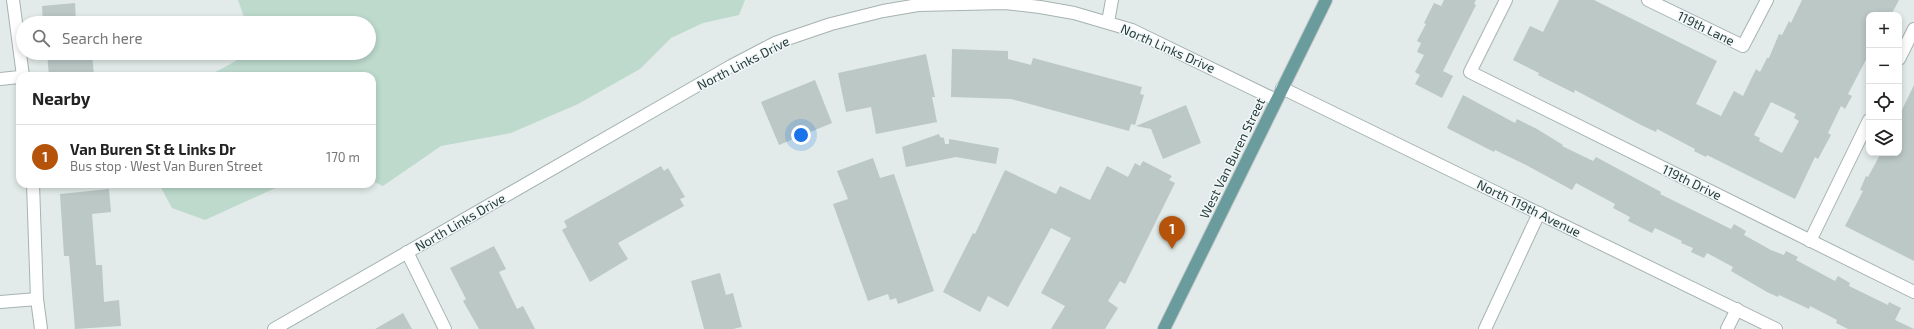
<!DOCTYPE html>
<meta charset="utf-8">
<style>
:root{--surface:#fff;--page:#f2f2f2;--text:#222;--muted:#767676;--line:#e0e0e0;--accent:#b45309}
body{margin:0;font-family:"Exo 2",sans-serif;background:var(--page);color:var(--text)}
.controls{position:absolute;right:12px;top:12px;display:grid;overflow:hidden;border-radius:8px;box-shadow:0 2px 6px #0003}
.controls button{width:36px;height:36px;display:grid;place-items:center;padding:0;border:0;border-bottom:1px solid var(--line);background:var(--surface);color:var(--text);font:20px sans-serif}
.you{position:absolute;left:801px;top:135px;width:14px;height:14px;margin:-10px;border:3px solid #fff;border-radius:50%;background:#1a73e8;box-shadow:0 0 0 6px #1a73e833}
.badge{display:grid;place-items:center;width:26px;height:26px;border-radius:50%;background:var(--accent);color:#fff;font-size:13px;font-weight:700}
.pin{position:absolute;translate:-50% -33px;filter:drop-shadow(0 1px 2px #0008)}
.pin::after{content:'';position:absolute;top:21px;width:14px;height:12px;background:inherit;clip-path:polygon(0 0,100% 0,50% 100%)}
.list{margin:0;padding:0;list-style:none}
h2{display:flex;justify-content:space-between;align-items:center;height:52px;margin:0;padding:0 16px;font-size:17px}
h2 small{font-size:13px;font-weight:400;color:var(--muted)}
.list li{display:grid;grid-template-columns:26px 1fr auto;gap:12px;align-items:center;box-sizing:border-box;height:64px;padding:0 16px;border-top:1px solid var(--line)}
.list b{display:block;font-size:15px;white-space:nowrap}
.list p{margin:0;font-size:13px;white-space:nowrap;color:var(--muted)}
.list em{font-size:13px;font-style:normal;color:var(--muted)}
.icon{flex:none;width:22px;height:22px;fill:none;stroke:currentColor;stroke-width:2;stroke-linecap:round;stroke-linejoin:round}
.map{position:relative;flex:none;width:1914px;height:329px;overflow:hidden}
.search{position:absolute;background:var(--surface);box-shadow:0 2px 6px #0003;left:16px;top:16px;width:360px;height:44px;display:flex;align-items:center;gap:10px;box-sizing:border-box;padding:0 14px;border-radius:22px;color:var(--muted);font-size:15px}
.panel{position:absolute;background:var(--surface);box-shadow:0 2px 6px #0003;left:16px;top:72px;width:360px;height:116px;border-radius:12px}
.map>svg:first-child{display:block}
.green{fill:#bddacd}
.building{fill:#bbc8c6;fill-rule:evenodd}
.lines{fill:none;stroke-linecap:round;stroke-linejoin:round}
.minor-casing{stroke:#a5b3b1;stroke-width:14}
.major-casing{stroke:#c2c8c8;stroke-width:14}
.minor{stroke:#fff;stroke-width:12}
.major{stroke:#6a9c9d;stroke-width:12}
.labels{text-anchor:middle;stroke-width:3;stroke-linejoin:round;paint-order:stroke}
.street-label{font-size:13px;fill:#243b3b;stroke:#f2f8f7}
</style>
<div class="map">
<svg width="1914" height="329" viewBox="0 0 1914 329">
<rect width="100%" height="100%" fill="#e2ebe9"/>
<g class="green">
<polygon points="238,0 745,0 739,15 703,23 671,38 640,69 578,104 511,133 441,146 383,186 372,181 372,76 208,76 236,61 240,53 369,53 369,23 246,23"/>
<polygon points="159,184 284,184 205,220 172,208"/>
</g>
<g class="building">
<polygon points="1444,0 1476,0 1474,4 1476,5 1443,71 1453,76 1442,98 1415,84 1420,75 1415,72 1424,55 1417,52 1421,43 1417,41 1426,24 1424,23 1434,3 1441,6"/>
<path d="M1559,0H1594L1717,61L1696,104L1721,116L1734,91L1743,96L1756,69L1760,72L1767,58H1769L1779,34L1782,35L1789,21L1791,23L1802,0H1899L1891,15H1869V54L1848,94L1852,96L1845,109L1841,106L1828,133L1831,135L1818,159L1815,157L1795,199L1707,155L1706,157L1694,151L1695,149L1657,129L1656,132L1643,126L1575,90L1574,93L1538,75L1539,73L1513,60L1530,26L1543,32ZM1771,102L1796,114L1794,118L1799,121L1782,153L1759,141L1760,138L1754,135Z"/>
<polygon points="75,3 76,23 43,23 42,6"/>
<polygon points="952,49 1008,51 1008,59 1031,65 1033,58 1142,87 1140,94 1144,95 1135,125 1131,124 1129,131 1011,99 951,97"/>
<polygon points="47,53 92,53 94,76 49,76"/>
<polygon points="926,54 935,97 932,97 937,122 876,134 871,107 846,112 838,73"/>
<polygon points="815,80 832,123 779,145 761,102"/>
<polygon points="1914,85 1914,261 1845,226 1863,191 1860,190 1866,176 1868,177 1881,153 1899,153 1899,116"/>
<polygon points="1463,95 1515,123 1517,119 1537,129 1563,145 1562,146 1593,161 1596,157 1661,192 1660,194 1731,229 1734,224 1746,231 1744,235 1771,250 1784,255 1786,251 1798,257 1796,260 1835,281 1838,276 1850,283 1849,286 1888,305 1889,302 1901,308 1895,320 1914,329 1848,329 1836,323 1837,320 1810,306 1809,309 1779,295 1778,297 1767,292 1731,271 1733,267 1707,253 1704,258 1691,252 1693,248 1681,243 1682,241 1655,228 1652,233 1628,221 1630,217 1613,208 1615,204 1576,183 1572,190 1526,165 1495,150 1494,152 1447,128"/>
<polygon points="1186,105 1201,143 1163,159 1151,129 1136,126"/>
<polygon points="939,134 940,137 944,138 945,144 949,144 949,139 999,148 996,164 956,157 906,167 902,147"/>
<polygon points="873,158 880,178 894,174 934,291 898,304 896,298 890,300 888,294 868,301 833,204 848,199 837,171"/>
<polygon points="1143,161 1172,176 1169,180 1175,183 1125,284 1120,281 1108,301 1118,308 1105,329 1051,329 1065,306 1041,293 1071,238 1051,228 1008,307 988,296 980,312 943,292 973,233 975,234 1005,170 1056,194 1060,186 1090,200 1107,166 1128,177 1135,163 1140,166"/>
<polygon points="661,166 664,171 668,168 685,197 680,199 684,206 618,243 628,259 590,282 562,230 567,227 564,221"/>
<polygon points="109,189 111,212 92,214 96,265 102,265 104,302 119,300 121,326 75,329 69,256 64,256 60,194"/>
<polygon points="494,246 506,269 499,272 517,309 523,306 535,329 479,329 463,301 466,299 450,268"/>
<polygon points="720,273 726,295 733,293 742,327 733,329 704,329 691,281"/>
<polygon points="403,313 412,329 375,329"/>
</g>
<g class="lines">
<g class="minor-casing">
<g id="minor">
<polyline points="13,0 23,76"/>
<polyline points="1506,0 1470,72 1914,292"/>
<polyline points="1648,0 1743,46 1767,0"/>
<polyline points="1108,22 1112,0"/>
<polyline points="1899,59 1914,29"/>
<polyline points="0,79 20,77"/>
<polyline points="1282,88 1776,329"/>
<polyline points="33,184 37,299 41,329"/>
<polyline points="1810,241 1869,120"/>
<polyline points="407,252 445,329"/>
<polyline points="0,302 37,299"/>
<polyline points="274,329 731,66 775,43 831,24 883,11 918,5 1005,3 1040,7 1074,13 1132,30 1276,100"/>
<polyline points="1485,329 1539,213"/>
<polyline points="1727,329 1737,309"/>
</g>
</g>
<g class="major-casing">
<polyline id="major" points="1164,329 1326,0"/>
</g>
<use href="#minor" class="minor"/>
<use href="#major" class="major"/>
</g>
<g class="labels">
<g class="street-label">
<text transform="translate(1706 28) rotate(26)" y="5">119th Lane</text>
<text transform="translate(1168 48) rotate(24)" y="5">North Links Drive</text>
<text transform="translate(743 63) rotate(-27)" y="5">North Links Drive</text>
<text transform="translate(1232 158) rotate(-64)" y="5">West Van Buren Street</text>
<text transform="translate(1692 182) rotate(26)" y="5">119th Drive</text>
<text transform="translate(1529 208) rotate(26)" y="5">North 119th Avenue</text>
<text transform="translate(460 222) rotate(-30)" y="5">North Links Drive</text>
</g>
</g>
</svg>
<div class="controls">
<button>+</button>
<button>−</button>
<button><svg class="icon" aria-label="locate" viewBox="0 0 24 24"><circle cx="12" cy="12" r="6"/><path d="M12 2v4M12 18v4M2 12h4M18 12h4"/></svg></button>
<button><svg class="icon" aria-label="layers" viewBox="0 0 24 24"><path d="M12 4l9 5-9 5-9-5zM3 14l9 5 9-5"/></svg></button>
</div>
<div class="you"></div>
<div class="pin badge" style="left:1172px;top:249px">1</div>
<div class="search"><svg class="icon" aria-label="search" viewBox="0 0 24 24"><circle cx="10" cy="10" r="6"/><path d="M15 15l6 6"/></svg>Search here</div>
<section class="panel">
<h2>Nearby<small></small></h2>
<ul class="list">
<li><span class="badge">1</span><div><b>Van Buren St &amp; Links Dr</b><p>Bus stop · West Van Buren Street</p></div><em>170 m</em></li>
</ul>
</section>
</div>
